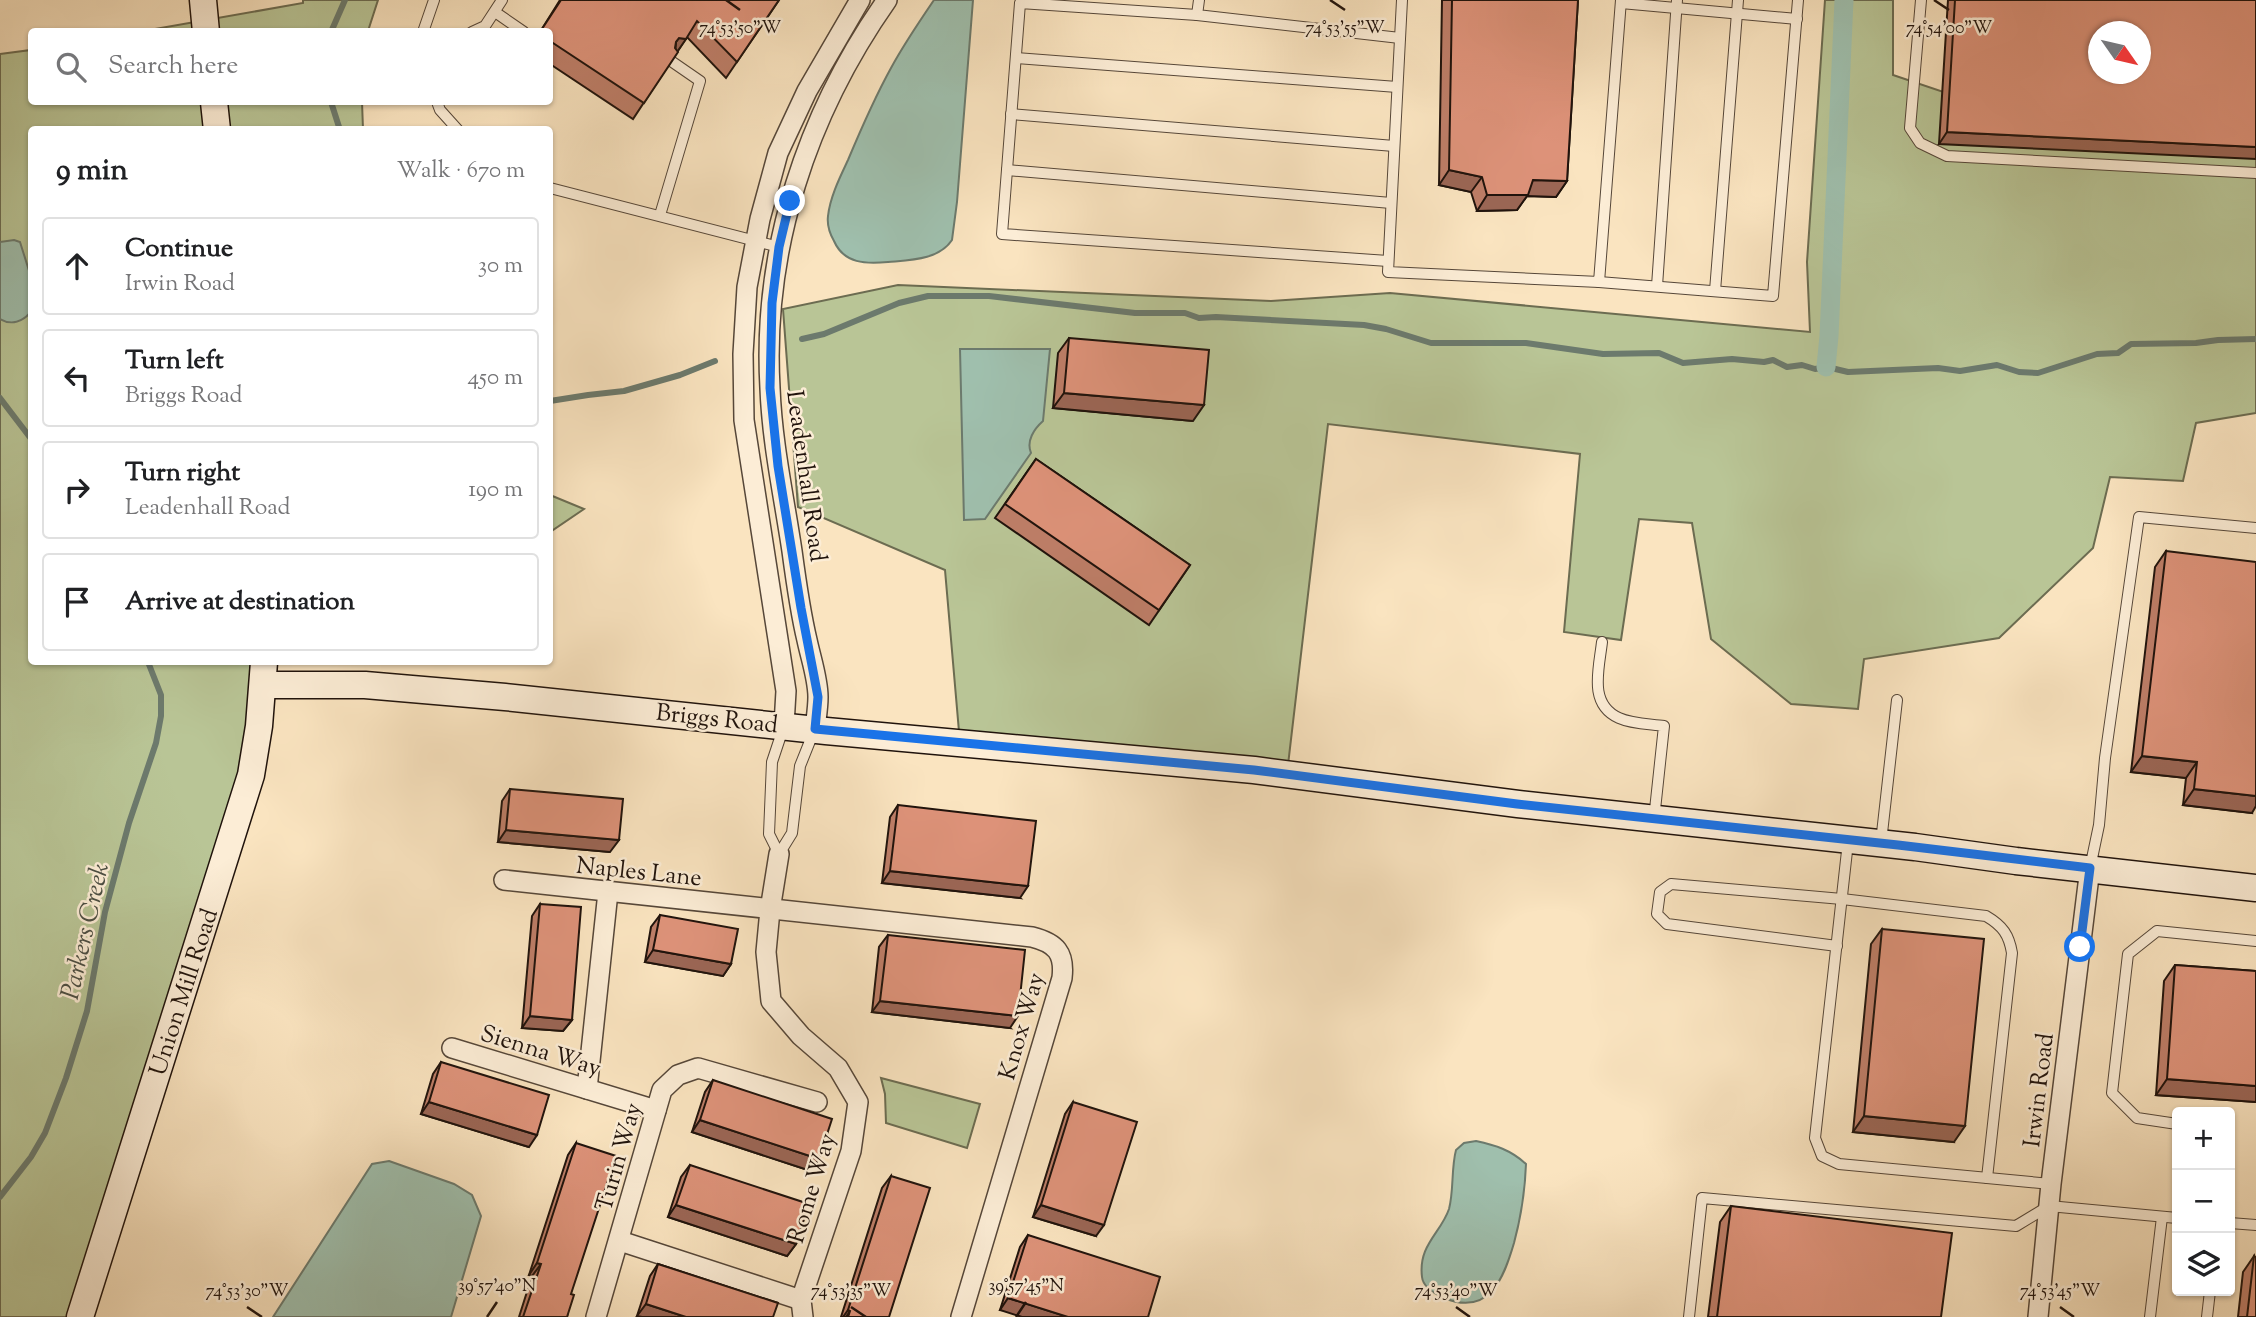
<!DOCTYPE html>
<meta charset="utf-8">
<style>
:root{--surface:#fff;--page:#f6f6f6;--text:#202124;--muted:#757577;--line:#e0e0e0}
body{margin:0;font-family:"Sorts Mill Goudy",serif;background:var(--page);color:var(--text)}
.controls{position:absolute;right:21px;bottom:21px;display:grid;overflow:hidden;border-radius:7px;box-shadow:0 2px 5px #0004}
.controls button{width:63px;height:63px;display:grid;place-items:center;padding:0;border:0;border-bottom:2px solid var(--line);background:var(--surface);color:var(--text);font:35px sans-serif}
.compass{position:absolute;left:2088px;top:21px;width:63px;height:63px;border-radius:50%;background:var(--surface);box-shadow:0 2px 5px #0004;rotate:124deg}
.stop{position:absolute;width:21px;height:21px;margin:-16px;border:5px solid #1a73e8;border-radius:50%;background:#fff}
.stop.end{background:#1a73e8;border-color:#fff;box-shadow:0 2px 7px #0008}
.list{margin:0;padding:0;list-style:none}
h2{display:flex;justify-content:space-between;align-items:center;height:91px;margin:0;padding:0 28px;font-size:30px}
h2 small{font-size:23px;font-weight:400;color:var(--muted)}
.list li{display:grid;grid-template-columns:46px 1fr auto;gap:21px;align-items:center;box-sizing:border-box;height:98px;margin:0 14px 14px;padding:0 14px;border:2px solid var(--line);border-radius:7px}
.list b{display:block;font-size:26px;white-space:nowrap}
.list p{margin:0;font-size:23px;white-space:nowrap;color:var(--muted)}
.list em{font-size:23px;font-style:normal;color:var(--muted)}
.icon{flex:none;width:38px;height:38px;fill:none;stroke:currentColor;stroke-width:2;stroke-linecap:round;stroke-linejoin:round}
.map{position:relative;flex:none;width:2256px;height:1317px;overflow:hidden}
.search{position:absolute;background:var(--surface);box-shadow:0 2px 5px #0004;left:28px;top:28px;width:525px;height:77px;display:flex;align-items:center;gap:18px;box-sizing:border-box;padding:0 24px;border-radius:7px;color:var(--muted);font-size:26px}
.panel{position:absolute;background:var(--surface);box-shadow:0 2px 5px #0004;left:28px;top:126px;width:525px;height:539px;border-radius:7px}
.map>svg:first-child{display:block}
.green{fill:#b9c596;stroke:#6c6c51;stroke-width:2}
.water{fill:#9fbfad;stroke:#6c7a6d;stroke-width:2}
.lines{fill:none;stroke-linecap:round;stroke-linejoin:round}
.stream{stroke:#6c7a6d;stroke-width:6}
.canal{stroke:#9fbfad;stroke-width:19}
.lane-casing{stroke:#564739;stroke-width:12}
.street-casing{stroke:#564739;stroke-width:22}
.secondary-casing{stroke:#20130c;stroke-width:29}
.lane{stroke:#fcedd6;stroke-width:10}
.street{stroke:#fcedd6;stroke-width:19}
.secondary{stroke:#fcedd6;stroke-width:26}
.wall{fill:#be7e68;stroke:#20130c;stroke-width:2}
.shaded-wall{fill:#9b6655;stroke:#20130c;stroke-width:2}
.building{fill:#dd9279;stroke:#20130c;stroke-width:2;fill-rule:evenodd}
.route{stroke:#1a73e8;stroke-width:9}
.ticks{fill:none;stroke:#20130c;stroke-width:2.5}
.labels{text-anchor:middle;stroke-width:5;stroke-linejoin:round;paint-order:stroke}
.street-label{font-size:24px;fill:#20130c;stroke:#fcedd6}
.water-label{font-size:26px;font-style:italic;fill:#4c4f44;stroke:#fcedd6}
.ticks-label{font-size:18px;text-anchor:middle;fill:#20130c;stroke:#fcedd6;stroke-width:5;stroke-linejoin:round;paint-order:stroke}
</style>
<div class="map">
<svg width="2256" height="1317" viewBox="0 0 2256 1317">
<rect width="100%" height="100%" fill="#fae4c0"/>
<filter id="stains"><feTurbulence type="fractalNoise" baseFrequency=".00286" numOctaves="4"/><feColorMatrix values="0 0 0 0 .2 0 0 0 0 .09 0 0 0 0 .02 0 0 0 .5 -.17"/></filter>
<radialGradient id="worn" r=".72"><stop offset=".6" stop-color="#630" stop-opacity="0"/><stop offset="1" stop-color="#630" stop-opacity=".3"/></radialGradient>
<g class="green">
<polygon points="303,0 378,0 368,31 138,32 303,3"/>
<polygon points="1825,0 1893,0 1893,75 2074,136 2256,132 2256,413 2196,423 2183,481 2110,477 2093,548 1999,638 1864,659 1858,709 1791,704 1711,639 1692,523 1639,519 1621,640 1564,632 1580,454 1328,424 1286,782 960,743 945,570 798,507 783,309 898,285 1271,301 1390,293 1810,332 1807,262"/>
<polygon points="31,50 32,102 362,102 363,129 32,130 32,662 264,662 261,703 77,1317 0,1317 0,54"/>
<polygon points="550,495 584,509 550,532"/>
<polygon points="881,1078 980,1104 967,1148 886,1123 885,1094"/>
</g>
<g class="water">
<path d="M934,0H973L957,202L952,240C939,260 910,260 888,262C866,264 844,264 834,241C830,234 827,224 828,216C830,197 840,177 848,160C861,129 875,97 891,68C904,44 919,22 934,0Z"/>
<path d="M14,240L20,242L31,277V312C23,321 12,326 0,319V242Z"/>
<path d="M960,349H1050L1043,421C1034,429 1026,441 1031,453L985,519L964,520Z"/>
<path d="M1476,1141C1495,1145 1511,1150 1526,1164C1525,1191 1521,1217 1514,1243C1504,1277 1490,1317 1444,1298C1435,1294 1423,1287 1422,1277C1418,1245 1441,1233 1449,1209C1454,1190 1451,1169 1456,1150L1464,1143Z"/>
<polygon points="389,1161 454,1184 472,1195 481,1216 451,1317 273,1317 372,1164"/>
</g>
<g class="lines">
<g class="stream">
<polyline points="331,32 345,0"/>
<polyline points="331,102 340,130"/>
<polyline points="802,339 824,334 899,303 928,296 989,296 1135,313 1185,313 1199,318 1216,317 1364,325 1386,329 1431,343 1526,343 1603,354 1659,353 1683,363 1732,359 1764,362 1773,360 1787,367 1802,365 1815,369 1827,367 1848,372 1938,368 1960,371 1997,365 2019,372 2038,373 2097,354 2118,353 2131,344 2196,343 2218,340 2256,339"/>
<polyline points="0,398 32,440"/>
<polyline points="550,401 588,395 624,391 680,375 715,361"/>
<polyline points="0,1197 31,1157 45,1133 66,1078 87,1011 105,912 129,823 156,743 161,716 161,695 148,662"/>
</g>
<polyline class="canal" points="1826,367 1829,336 1844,0"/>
<g class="lane-casing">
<g id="lane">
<polyline points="1199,0 1197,15 1400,38"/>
<polyline points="1402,0 1388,272 1599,282 1621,0"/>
<polyline points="1921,0 1910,128 1920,143 1947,156 2256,173"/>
<polyline points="1621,3 1797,19"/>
<polyline points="495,12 524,32"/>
<polyline points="1197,15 1020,3 1002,234 1388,261"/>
<polyline points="423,32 434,0"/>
<polyline points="472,32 485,26 502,0"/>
<polyline points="1016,58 1397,87"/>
<polyline points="437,102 440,110 458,130"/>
<polyline points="1011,114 1394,146"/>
<polyline points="1007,170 1391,203"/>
<polyline points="550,188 779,247"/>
<polyline points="660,215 700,81 671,61"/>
<polyline points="1599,282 1773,296 1798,0"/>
<polyline points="1657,286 1677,0"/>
<polyline points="1715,291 1738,0"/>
<path d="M1602,642C1599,669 1588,704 1619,718C1632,724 1651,724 1664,726L1654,819"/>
<polyline points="1848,842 1815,1138 1822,1156 1839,1164 2051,1184"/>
<polyline points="1881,842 1897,700"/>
<polyline points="779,854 769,834 772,762 783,729"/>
<polyline points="779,854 792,833 800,766 814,731"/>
<polyline points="2090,868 2099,825 2105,758 2139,517 2256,528"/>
<path d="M1837,946L1667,924L1657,914L1660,892L1671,884L1842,899L1986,916C2003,926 2009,935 2012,953L1987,1178"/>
<polyline points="2177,1124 2137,1118 2112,1093 2128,954 2157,931 2256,941"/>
<polyline points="2230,1223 2256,1225"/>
<polyline points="1689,1317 1702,1198 2016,1226 2049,1206 2177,1218"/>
<polyline points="2150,1317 2162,1217"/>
<polyline points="2207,1317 2210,1291"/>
</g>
</g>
<g class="street-casing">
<g id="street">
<polyline points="784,725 786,691 744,420 743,354 747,287 760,219 778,153 807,91 860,0"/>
<path d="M815,729C816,719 818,708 818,697C818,679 811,659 807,640C800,611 796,581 792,551C784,497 772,443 770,388C762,249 807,114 887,0"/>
<polyline points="779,854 770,910 766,952 771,1001 801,1036 838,1068 858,1102 851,1151 801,1300 803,1317"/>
<path d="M504,880L1032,937C1056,943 1065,953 1062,978L961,1317"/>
<polyline points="452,1048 656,1110"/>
<polyline points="587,1089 608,892"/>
<polyline points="620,1241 801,1300"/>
<polyline points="596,1317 662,1090 678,1075 698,1068 817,1102"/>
<polyline points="2038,1317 2051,1184 2090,868"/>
</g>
</g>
<g class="secondary-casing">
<g id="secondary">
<polyline points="203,0 206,32"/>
<polyline points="214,102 217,130"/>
<polyline points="263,685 365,685 505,697 826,731 1254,770 1518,804 1915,847 2016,861 2256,888"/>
<polyline points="80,1317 251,775 259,726 264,662"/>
</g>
</g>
<use href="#lane" class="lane"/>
<use href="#street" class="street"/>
<use href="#secondary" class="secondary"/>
</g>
<g class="wall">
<polygon points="560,0 779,0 726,78 687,37 633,119 550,64 550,32 540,32"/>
<polygon points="1442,0 1578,0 1567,181 1556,197 1527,196 1517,210 1477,211 1471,192 1439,185"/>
<polygon points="1948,0 2256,0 1939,144"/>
<polygon points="1069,338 1193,421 1053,408 1058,353"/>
<polygon points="1036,459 1190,565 1149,625 995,518"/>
<polygon points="2166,551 2252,813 2183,805 2186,778 2131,772 2155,567"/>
<polygon points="510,789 610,852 498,842 502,801"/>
<polygon points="898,805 1020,898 882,883 890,817"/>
<polygon points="540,904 572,1020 563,1031 522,1028 532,916"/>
<polygon points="660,915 731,964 723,976 645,962 651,927"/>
<polygon points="1882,929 1954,1142 1853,1132 1871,944"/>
<polygon points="888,935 1010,1028 872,1012 879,947"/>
<polygon points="2175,965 2256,971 2256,1102 2156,1095 2164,981"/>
<polygon points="441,1062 529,1147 421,1114 433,1074"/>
<polygon points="713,1080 819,1159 811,1171 692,1132 705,1092"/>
<polygon points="1073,1102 1096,1236 1033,1217 1065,1114"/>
<polygon points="576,1143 571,1294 567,1317 519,1317 532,1276 529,1275 568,1155"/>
<polygon points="690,1165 796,1244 787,1256 668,1217 681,1177"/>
<polygon points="891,1176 889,1317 841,1317 882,1188"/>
<polygon points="1731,1206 1941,1317 1708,1317 1720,1222"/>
<polygon points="1028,1235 1148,1317 1000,1310 1020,1247"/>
<polygon points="2254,1256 2256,1317 2238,1317 2243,1272"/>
<polygon points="658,1264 778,1303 637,1316 650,1276"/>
</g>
<g class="shaded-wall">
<polygon points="679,38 686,39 675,55 676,42"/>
<polygon points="1947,132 2256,147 2256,159 1939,144"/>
<polygon points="1449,170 1482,177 1471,192 1439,185"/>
<polygon points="1533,180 1567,181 1556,197 1527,196 1517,210 1477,211 1487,195"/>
<polygon points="1064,393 1204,405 1193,421 1053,408"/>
<polygon points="2142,756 2197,762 2186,778 2131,772"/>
<polygon points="2194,789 2256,796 2256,806 2252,813 2183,805"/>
<polygon points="506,830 619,840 610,852 498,842"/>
<polygon points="890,871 1028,886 1020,898 882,883"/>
<polygon points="653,950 731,964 723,976 645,962"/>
<polygon points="880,1001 1018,1016 1010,1028 872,1012"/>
<polygon points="530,1016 572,1020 563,1031 522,1028"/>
<polygon points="2167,1079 2256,1086 2256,1102 2156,1095"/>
<polygon points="429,1102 537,1135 529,1147 421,1114"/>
<polygon points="1864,1116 1965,1126 1954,1142 1853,1132"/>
<polygon points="700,1120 819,1159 811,1171 692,1132"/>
<polygon points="676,1205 796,1244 787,1256 668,1217"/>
<polygon points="1041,1205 1104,1225 1096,1236 1033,1217"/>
<polygon points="537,1263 541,1264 532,1276 529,1275"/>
<polygon points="1008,1298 1068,1317 1022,1317 1000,1310"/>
<polygon points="646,1304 686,1317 642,1317 637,1316"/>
<polygon points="848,1310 850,1311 846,1317 843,1317"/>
</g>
<g class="building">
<polygon points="561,0 779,0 737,62 697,21 686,39 679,38 676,42 675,48 678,52 644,103 550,41 550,32 540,32"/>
<polygon points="1452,0 1578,0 1567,181 1533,180 1528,195 1487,195 1482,177 1449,170"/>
<path d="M1955,0H2256V147L1947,132ZM2098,32H2140V74H2098Z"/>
<polygon points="1069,338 1209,350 1204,405 1064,393"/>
<polygon points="1036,459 1190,565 1159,610 1005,504"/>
<polygon points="2166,551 2256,562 2256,796 2194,789 2197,762 2142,756"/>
<polygon points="510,789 623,799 619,840 506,830"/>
<polygon points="898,805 1036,821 1028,886 890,871"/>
<polygon points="540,904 581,907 572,1020 530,1016"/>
<polygon points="660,915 738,929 731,964 653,950"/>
<polygon points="1882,929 1984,939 1965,1126 1864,1116"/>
<polygon points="888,935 1025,950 1018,1016 880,1001"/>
<polygon points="2175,965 2256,971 2256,1086 2167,1079"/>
<polygon points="441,1062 549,1095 537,1135 429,1102"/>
<polygon points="713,1080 832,1119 819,1159 700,1120"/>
<polygon points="1073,1102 1137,1122 1104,1225 1041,1205"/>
<polygon points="576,1143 616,1156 571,1294 574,1295 567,1317 523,1317 541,1264 537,1263"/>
<polygon points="690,1165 809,1204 796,1244 676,1205"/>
<polygon points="891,1176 930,1188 889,1317 848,1317 850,1311 848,1310"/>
<polygon points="1731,1206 1952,1233 1941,1317 1717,1317"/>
<polygon points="1028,1235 1160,1277 1148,1317 1068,1317 1008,1298"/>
<polygon points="2254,1256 2256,1257 2256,1317 2247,1317"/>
<polygon points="658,1264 778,1303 773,1317 686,1317 646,1304"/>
</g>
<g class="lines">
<polyline class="route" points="790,201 779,247 772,303 770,388 778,466 801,608 818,697 815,729 1254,770 1517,804 1898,845 2090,868 2080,947"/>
</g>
<path class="ticks" d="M726,0L740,10M1330,0L1345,10M1934,0L1949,10M247,1307L262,1317M851,1307L866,1317M1456,1307L1470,1317M2060,1307L2074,1317M487,1317L497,1302M1016,1317L1026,1302"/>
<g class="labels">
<g class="street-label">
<text transform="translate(807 476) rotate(82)" y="8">Leadenhall Road</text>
<text transform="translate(717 718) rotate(6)" y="8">Briggs Road</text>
<text transform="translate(639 871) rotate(6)" y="8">Naples Lane</text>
<text transform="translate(183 992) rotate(-72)" y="8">Union Mill Road</text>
<text transform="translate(1021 1026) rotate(-74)" y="8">Knox Way</text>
<text transform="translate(541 1050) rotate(17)" y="8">Sienna Way</text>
<text transform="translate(2038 1090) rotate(-83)" y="8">Irwin Road</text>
<text transform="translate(618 1157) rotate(-74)" y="8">Turin Way</text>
<text transform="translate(811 1188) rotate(-73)" y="8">Rome Way</text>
</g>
<g class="water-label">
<text transform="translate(84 931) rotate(-77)" y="9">Parkers Creek</text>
</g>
</g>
<g class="ticks-label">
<text x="1345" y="33">74°53'55"W</text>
<text x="1949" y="33">74°54'00"W</text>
<text x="740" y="33">74°53'50"W</text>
<text x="497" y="1291">39°57'40"N</text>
<text x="1026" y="1291">39°57'45"N</text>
<text x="247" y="1296">74°53'30"W</text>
<text x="851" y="1296">74°53'35"W</text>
<text x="1456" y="1296">74°53'40"W</text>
<text x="2060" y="1296">74°53'45"W</text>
</g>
<rect width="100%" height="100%" filter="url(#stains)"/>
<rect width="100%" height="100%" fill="url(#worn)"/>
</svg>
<div class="controls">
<button>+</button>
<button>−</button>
<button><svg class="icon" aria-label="layers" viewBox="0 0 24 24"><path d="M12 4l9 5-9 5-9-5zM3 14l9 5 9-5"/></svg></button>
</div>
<svg class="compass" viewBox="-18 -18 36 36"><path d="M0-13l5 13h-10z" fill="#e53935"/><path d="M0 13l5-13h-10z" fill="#757577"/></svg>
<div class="stop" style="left:2080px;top:947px"></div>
<div class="stop end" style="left:790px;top:201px"></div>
<div class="search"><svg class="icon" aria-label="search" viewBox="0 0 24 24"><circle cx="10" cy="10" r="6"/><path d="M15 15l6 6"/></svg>Search here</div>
<section class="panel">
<h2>9 min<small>Walk · 670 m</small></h2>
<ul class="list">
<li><svg class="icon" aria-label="ahead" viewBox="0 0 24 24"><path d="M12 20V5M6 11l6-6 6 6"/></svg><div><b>Continue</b><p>Irwin Road</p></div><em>30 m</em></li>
<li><svg class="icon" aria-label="left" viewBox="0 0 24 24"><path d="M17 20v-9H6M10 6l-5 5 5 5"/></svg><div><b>Turn left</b><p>Briggs Road</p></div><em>450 m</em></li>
<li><svg class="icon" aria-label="right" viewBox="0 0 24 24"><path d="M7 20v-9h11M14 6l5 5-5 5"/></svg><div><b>Turn right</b><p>Leadenhall Road</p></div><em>190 m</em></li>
<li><svg class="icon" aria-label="arrive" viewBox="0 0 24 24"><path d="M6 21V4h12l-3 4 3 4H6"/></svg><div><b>Arrive at destination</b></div></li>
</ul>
</section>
</div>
